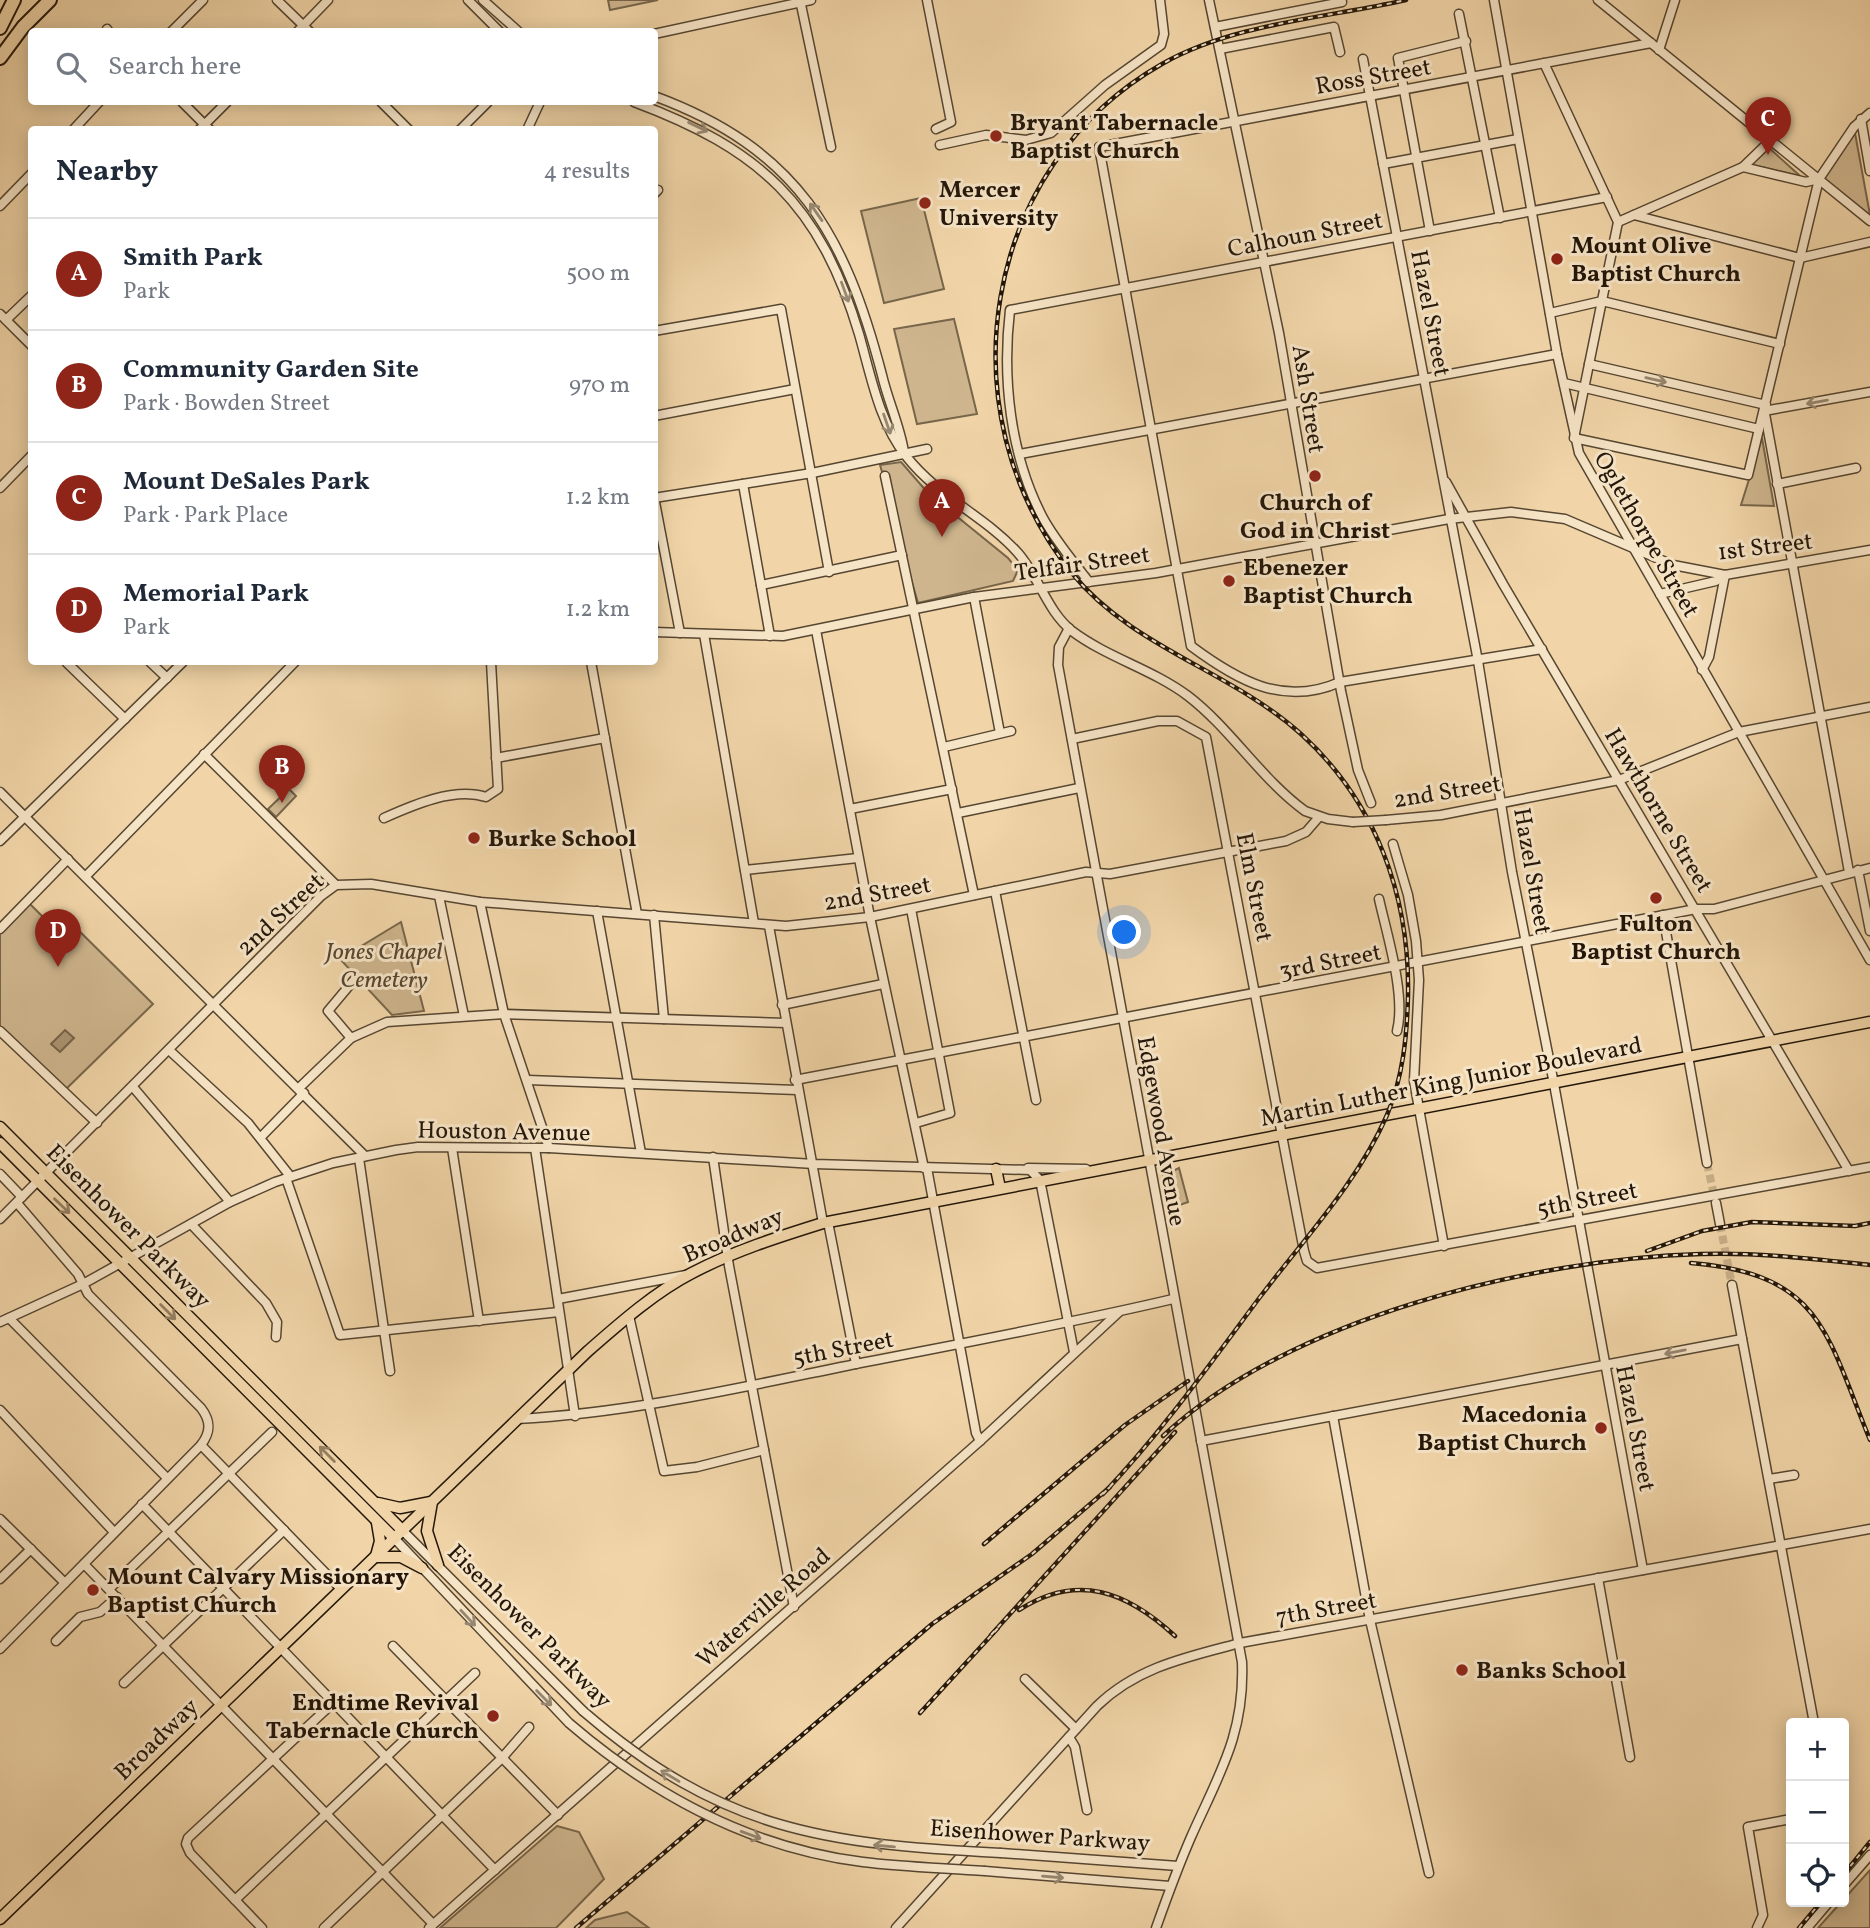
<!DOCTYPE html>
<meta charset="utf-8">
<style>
:root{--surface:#fff;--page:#f2f2f3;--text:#1f2937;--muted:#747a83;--line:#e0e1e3;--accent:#8f2418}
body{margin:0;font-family:Vollkorn,serif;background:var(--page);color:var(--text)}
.controls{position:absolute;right:21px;bottom:21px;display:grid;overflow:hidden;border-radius:7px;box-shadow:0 4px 18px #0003}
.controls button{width:63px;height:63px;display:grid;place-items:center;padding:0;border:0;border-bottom:2px solid var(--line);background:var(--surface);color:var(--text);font:35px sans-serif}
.you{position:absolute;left:1125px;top:933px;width:24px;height:24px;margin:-18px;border:5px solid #fff;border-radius:50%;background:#1a73e8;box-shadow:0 0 0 10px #1a73e833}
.badge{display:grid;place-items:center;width:46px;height:46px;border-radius:50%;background:var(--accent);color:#fff;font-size:23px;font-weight:700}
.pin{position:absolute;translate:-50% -58px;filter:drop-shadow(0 2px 4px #0008)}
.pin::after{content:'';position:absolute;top:37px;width:24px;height:21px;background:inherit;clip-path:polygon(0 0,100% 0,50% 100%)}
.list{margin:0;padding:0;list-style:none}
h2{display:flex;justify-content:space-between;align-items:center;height:91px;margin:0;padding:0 28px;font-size:30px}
h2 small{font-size:23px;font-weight:400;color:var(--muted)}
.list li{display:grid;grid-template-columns:46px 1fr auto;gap:21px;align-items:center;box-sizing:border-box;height:112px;padding:0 28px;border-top:2px solid var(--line)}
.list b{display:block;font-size:26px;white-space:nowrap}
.list p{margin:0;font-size:23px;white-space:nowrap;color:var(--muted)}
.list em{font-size:23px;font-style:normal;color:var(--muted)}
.icon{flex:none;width:38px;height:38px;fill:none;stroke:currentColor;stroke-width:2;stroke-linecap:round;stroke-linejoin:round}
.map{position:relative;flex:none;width:1870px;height:1928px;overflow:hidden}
.search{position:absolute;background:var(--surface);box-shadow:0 4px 18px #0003;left:28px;top:28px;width:630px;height:77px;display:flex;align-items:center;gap:18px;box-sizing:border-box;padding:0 24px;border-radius:7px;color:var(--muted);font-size:26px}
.panel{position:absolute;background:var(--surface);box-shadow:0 4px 18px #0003;left:28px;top:126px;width:630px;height:539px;border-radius:7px}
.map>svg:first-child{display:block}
.green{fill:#ceb58d;stroke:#78664b;stroke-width:2}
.water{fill:#ab9472;stroke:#756248;stroke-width:2}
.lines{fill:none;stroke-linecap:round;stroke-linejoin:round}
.minor-tunnel{stroke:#c8af88;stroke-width:8;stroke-dasharray:8 4;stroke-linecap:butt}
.minor-casing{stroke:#564631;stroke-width:11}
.major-casing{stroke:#231609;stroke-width:13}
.highway-casing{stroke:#231609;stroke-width:16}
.minor{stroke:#f6e4c6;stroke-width:8}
.major{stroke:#f1d5a8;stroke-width:10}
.highway{stroke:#f1d5a8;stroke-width:12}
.rail-casing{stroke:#231609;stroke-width:4.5}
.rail{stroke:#f6e4c6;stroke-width:2;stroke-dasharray:5;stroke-linecap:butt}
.minor-bridge-casing{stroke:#564631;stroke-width:11;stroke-linecap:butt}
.minor-bridge{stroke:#f6e4c6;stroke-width:8}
.oneway{stroke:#978771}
.oneway2{stroke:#947f60}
.poi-dot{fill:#8f2418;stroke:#f6e4c6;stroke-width:2.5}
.labels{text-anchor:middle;stroke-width:6;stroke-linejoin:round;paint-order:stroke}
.street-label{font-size:24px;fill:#231609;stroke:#f6e4c6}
.poi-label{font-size:24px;font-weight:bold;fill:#231609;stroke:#f6e4c6;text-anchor:start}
.park-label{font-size:24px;font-style:italic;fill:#564631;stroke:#f6e4c6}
</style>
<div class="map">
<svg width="1870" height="1928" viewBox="0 0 1870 1928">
<rect width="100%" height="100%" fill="#f1d5a8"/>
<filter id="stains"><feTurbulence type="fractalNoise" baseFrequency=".00286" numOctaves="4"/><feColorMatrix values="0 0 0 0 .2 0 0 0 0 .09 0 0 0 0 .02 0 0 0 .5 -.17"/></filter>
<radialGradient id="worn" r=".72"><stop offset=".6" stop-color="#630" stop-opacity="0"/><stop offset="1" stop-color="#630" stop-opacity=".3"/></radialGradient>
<g class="green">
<polygon points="608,0 658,0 610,10"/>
<polygon points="1855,133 1870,215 1824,178"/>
<polygon points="1767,146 1800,176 1749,164"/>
<polygon points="921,198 944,289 884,303 861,211"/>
<polygon points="954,319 977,414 917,424 894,329"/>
<polygon points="1762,438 1774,506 1741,505"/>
<polygon points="901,462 928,493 1008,558 1018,570 1013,581 918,603 902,548 888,474 883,475 880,465"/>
<polygon points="289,789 296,796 276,817 268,809"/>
<polygon points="28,902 49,923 60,912 153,1004 64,1091 0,1028 0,929"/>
<polygon points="401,922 424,1011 392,1015 340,959"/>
<polygon points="1179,1168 1188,1202 1177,1206 1170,1201 1163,1176"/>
<polygon points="557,1826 579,1832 604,1879 556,1928 440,1928"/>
<polygon points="1870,1870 1870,1928 1818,1928"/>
<polygon points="627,1912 649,1928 586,1928 595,1920"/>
</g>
<polygon class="water" points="65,1030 74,1038 60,1052 51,1044"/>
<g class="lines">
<g class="minor-tunnel">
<polyline points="1707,1163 1715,1200"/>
<polyline points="1720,1224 1732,1285"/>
</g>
<g class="minor-casing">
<g id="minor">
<polyline points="277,0 310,32"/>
<polyline points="468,0 500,32"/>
<polyline points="483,0 519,32"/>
<polyline points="800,0 831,147"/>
<polyline points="927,0 951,122 936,129"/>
<polyline points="1209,0 1279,333 1341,691 1358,770 1371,803"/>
<polyline points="1494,0 1557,354 1579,453 1870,960"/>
<polyline points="1598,0 1870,221"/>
<polyline points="1459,14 1500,218"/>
<polyline points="1215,27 1342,2"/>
<polyline points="107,29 109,32"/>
<polyline points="171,32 203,0"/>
<polyline points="297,32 328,0"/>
<polyline points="654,34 811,0"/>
<polyline points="1220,49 1334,27 1340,52"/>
<polyline points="1659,50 1675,0"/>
<polyline points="1363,59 1478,661 1512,872 1554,1084 1643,1570"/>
<polyline points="1544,63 1618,222 1574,438 1748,475 1819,179 1854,127 1870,113"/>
<path d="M654,96C798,149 845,234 882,375C888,401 900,426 904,452"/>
<polyline points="182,102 210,130"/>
<polyline points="381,102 409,130"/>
<path d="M634,102C760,149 820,204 859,334C871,376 879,422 906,456C939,498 985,516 1018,553C1039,577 1047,611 1072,631C1108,658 1152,669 1188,696C1231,729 1261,779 1305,811L1328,819L1353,822"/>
<polyline points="1861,119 1870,171"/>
<polyline points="73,130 99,102"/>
<polyline points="199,130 227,102"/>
<polyline points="460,130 488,102"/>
<polyline points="527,130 540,102"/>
<polyline points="940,145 986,135 1026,140 1051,133 1105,85 1161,45 1164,34 1160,0"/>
<polyline points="1383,164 1518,139"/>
<polyline points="1743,167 1806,182 1819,179"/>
<polyline points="654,194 658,190"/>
<polyline points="0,206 32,173"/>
<polyline points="1634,215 1800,258 1870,242"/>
<polyline points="1618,222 1743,167 1771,140"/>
<polyline points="1430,231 1398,58 1466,41"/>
<polyline points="1550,313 1602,301 1780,344"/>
<polyline points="0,314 32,346"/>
<polyline points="6,320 32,295"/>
<polyline points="654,331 781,309 829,572"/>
<polyline points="1589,364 1766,405"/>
<polyline points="1564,383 1759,429"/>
<polyline points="1764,411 1870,392"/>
<polyline points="1765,414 1849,872"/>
<polyline points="654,416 795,389"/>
<polyline points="1020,454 1557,354"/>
<polyline points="885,476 974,895"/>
<polyline points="1446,482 1503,584 1849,1171"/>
<polyline points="743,484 770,636"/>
<polyline points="1777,484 1856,468"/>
<polyline points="0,488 32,455"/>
<polyline points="654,497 680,633"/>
<polyline points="654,498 812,473 927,449"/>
<path d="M1089,582C1073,561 1054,539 1042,516C1010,454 1002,378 1010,310L1607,197"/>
<polyline points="761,585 902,555"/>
<polyline points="1660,594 1716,581 1725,575"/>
<polyline points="974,597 1000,733"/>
<path d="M1069,628L1059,647L1058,665L1242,1662C1245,1734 1219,1774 1191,1837C1178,1867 1167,1897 1156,1928"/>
<polyline points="816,630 870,917 924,1168"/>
<polyline points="654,632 783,636 974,597 1156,573 1449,519 1511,512 1565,519 1673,565 1725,575 1870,550"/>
<polyline points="704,634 754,923"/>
<path d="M1542,649L1340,682C1284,707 1238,681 1191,646L1099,147L1651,43"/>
<polyline points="66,662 125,719"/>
<polyline points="150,662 167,678"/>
<polyline points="591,662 637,914"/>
<polyline points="1702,670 1709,657 1725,575"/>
<polyline points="1072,739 1158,721 1177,721 1206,737 1304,1251 1307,1261 1317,1268 1870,1167"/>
<polyline points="944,747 1011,731"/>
<polyline points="204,754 336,885"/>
<polyline points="496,758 605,738"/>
<polyline points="0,792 365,1156"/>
<polyline points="850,809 952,789"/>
<polyline points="958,813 1079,788"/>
<path d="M384,818C413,805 454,787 486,797L498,789L491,662"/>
<polyline points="1386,820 1441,815 1619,780 1739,732 1870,707"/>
<polyline points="0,841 183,662"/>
<polyline points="1393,844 1408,895 1416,941 1419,980 1414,1081 1444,1246"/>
<polyline points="745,870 858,858"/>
<polyline points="1858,870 1870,931"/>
<polyline points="86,876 295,662"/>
<polyline points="995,891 1036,1100"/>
<polyline points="439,896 464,1016"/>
<path d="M1379,899C1387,935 1406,995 1397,1031"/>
<polyline points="480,902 504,1014 549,1148"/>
<polyline points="911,909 950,1113 916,1123"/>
<polyline points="597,911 641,1153"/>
<polyline points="654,915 664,1019"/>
<polyline points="1663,915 1707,1163"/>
<polyline points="769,926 823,1223"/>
<polyline points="0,929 68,859"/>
<polyline points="782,1005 883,984"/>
<polyline points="0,1031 97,1123"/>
<polyline points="351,1038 328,1011 354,980"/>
<polyline points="169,1050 248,1123 290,1176"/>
<polyline points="528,1080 797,1090"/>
<polyline points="795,1080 1696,909 1714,909 1870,868"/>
<polyline points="133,1087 230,1202"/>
<polyline points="299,1088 351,1038 387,1022 504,1014 786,1023"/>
<polyline points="261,1137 304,1093"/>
<polyline points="452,1148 479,1321"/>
<polyline points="535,1148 575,1416"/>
<polyline points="713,1157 729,1266 794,1607"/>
<polyline points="359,1158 390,1371"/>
<polyline points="927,1168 976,1433 980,1441"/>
<polyline points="1028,1168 1086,1169"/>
<polyline points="0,1174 22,1197"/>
<polyline points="286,1178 340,1335 559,1312"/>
<polyline points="1716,1203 1720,1224"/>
<polyline points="0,1219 321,896 336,885 371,884 480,902 786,926 870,917 1086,872 1110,874 1286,841 1306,832 1319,817"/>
<polyline points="828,1222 856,1364"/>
<polyline points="191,1224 266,1303 277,1322 276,1337"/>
<polyline points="1732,1285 1814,1723"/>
<polyline points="558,1299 686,1275"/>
<polyline points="629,1316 664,1471 697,1467 764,1450"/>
<polyline points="9,1318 167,1478"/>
<polyline points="0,1322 83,1284 230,1202 275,1182 333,1163 396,1150 418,1147 549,1148 814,1164 1030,1170 1040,1180 1074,1352"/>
<polyline points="0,1410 114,1532"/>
<polyline points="1333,1416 1370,1620 1429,1873"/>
<path d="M517,1419C627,1413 734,1389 841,1367C952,1345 1063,1325 1173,1299"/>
<polyline points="1201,1441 1742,1339"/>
<polyline points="201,1445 341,1589"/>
<polyline points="1769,1479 1794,1475"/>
<polyline points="142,1504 495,1870"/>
<polyline points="0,1519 65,1583"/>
<polyline points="403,1531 583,1711"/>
<polyline points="395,1539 569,1723"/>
<polyline points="84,1564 433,1924"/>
<polyline points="1598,1578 1630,1757"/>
<polyline points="0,1579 31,1549"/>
<polyline points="109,1589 272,1432"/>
<polyline points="56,1641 80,1617 100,1612 117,1597"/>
<polyline points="393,1646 558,1815"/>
<path d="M0,1649L201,1445C211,1432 211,1421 201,1408L88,1294L78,1274L17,1203"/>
<polyline points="1025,1679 1076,1729"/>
<polyline points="124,1683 284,1530"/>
<polyline points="1069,1737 1075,1747 1087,1810"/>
<polyline points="1001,1853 1178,1866"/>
<polyline points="985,1871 1170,1886"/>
<polyline points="1844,1885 1870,1855"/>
<polyline points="235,1900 475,1673"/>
<polyline points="262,1928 190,1853 186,1844 188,1838 334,1702"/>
<polyline points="324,1928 502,1758 529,1727"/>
<polyline points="429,1928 980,1441 1119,1312"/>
<path d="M896,1928L1097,1706C1137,1667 1187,1657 1240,1643L1870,1529"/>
<polyline points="1757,1928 1763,1915 1748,1827 1791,1819"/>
<polyline points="1807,1928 1829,1902"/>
</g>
</g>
<g class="major-casing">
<g id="major">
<polyline points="0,1127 403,1531"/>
<polyline points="0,1143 395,1539"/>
<polyline points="996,1169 1000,1188"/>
<polyline points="432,1502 427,1531 438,1565"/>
<polyline points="378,1503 400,1508 431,1502"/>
<polyline points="376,1556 380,1541 377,1523"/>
<polyline points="376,1557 401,1557 422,1568"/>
<path d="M0,1919L588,1351C620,1323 655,1292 692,1273C734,1251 778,1237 823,1223L1870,1022"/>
</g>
</g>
<g class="highway-casing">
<g id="highway">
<polyline points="0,28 14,0"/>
<polyline points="0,58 23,27 50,0"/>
</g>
</g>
<use href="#minor" class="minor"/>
<use href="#major" class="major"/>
<use href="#highway" class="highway"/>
<g class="rail-casing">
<g id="rail">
<polyline points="1647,1251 1702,1231 1752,1222 1855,1226 1870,1223"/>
<path d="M1691,1263C1822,1274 1826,1333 1870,1440"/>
<path d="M1163,1436C1289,1318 1532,1259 1701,1254C1757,1252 1814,1259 1870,1265"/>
<path d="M1103,1494C1161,1433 1210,1364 1260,1297C1304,1239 1358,1182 1387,1115C1403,1077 1407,1036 1408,996C1410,896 1376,802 1301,734C1230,670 1132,648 1071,572C943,412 981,167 1162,64C1234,23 1327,18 1406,0"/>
<polyline points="984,1544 1125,1425 1188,1381"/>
<path d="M1019,1610C1078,1572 1127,1592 1175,1636"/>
<polyline points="991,1635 1175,1432"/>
<polyline points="920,1713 998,1628"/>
<polyline points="1844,1874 1870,1842"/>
<polyline points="576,1928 932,1624 1032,1554 1110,1487"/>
<polyline points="1799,1928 1821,1902"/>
</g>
</g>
<use href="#rail" class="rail"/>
<g class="minor-bridge-casing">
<g id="minor-bridge">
<polyline points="1353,822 1386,820"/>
<path d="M583,1711C722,1831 824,1844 1001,1853"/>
<path d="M569,1723C654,1796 750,1848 863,1862C903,1867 944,1868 985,1871"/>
</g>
</g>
<use href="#minor-bridge" class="minor-bridge"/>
</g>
<defs><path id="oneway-shaft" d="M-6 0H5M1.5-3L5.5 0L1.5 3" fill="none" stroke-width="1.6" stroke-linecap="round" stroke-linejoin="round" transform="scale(1.75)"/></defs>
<g class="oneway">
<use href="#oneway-shaft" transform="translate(698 127) rotate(26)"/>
<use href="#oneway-shaft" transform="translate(816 212) rotate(-125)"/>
<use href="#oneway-shaft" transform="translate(845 292) rotate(70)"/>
<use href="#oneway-shaft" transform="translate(1656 380) rotate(13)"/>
<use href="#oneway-shaft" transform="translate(1817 402) rotate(170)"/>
<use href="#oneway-shaft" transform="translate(887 424) rotate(71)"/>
<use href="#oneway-shaft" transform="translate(1675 1352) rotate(169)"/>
<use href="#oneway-shaft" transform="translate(468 1618) rotate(47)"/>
<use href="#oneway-shaft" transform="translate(544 1698) rotate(45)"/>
<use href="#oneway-shaft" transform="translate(670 1776) rotate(-149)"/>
<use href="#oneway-shaft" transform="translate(751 1835) rotate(20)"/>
<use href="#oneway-shaft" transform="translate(884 1846) rotate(-175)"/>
<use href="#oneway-shaft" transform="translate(1053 1877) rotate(5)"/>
</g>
<g class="oneway2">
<use href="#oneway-shaft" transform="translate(62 1206) rotate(44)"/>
<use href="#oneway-shaft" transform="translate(168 1312) rotate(45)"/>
<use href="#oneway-shaft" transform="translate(327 1454) rotate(-135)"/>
</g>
<g class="poi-dot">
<circle cx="996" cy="136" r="7"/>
<circle cx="925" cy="203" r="7"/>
<circle cx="1557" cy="259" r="7"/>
<circle cx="1315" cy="476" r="7"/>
<circle cx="1229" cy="581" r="7"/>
<circle cx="474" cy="838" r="7"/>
<circle cx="1656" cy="898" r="7"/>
<circle cx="1601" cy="1428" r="7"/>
<circle cx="93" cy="1590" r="7"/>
<circle cx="1462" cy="1670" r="7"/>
<circle cx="493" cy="1716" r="7"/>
</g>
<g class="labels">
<g class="street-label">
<text transform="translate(1373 76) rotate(-10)" y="8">Ross Street</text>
<text transform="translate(1305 234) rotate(-11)" y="8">Calhoun Street</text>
<text transform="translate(1431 313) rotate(79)" y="8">Hazel Street</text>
<text transform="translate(1309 399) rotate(81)" y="8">Ash Street</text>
<text transform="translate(1647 534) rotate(60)" y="8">Oglethorpe Street</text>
<text transform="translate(1765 546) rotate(-7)" y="8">1st Street</text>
<text transform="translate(1082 563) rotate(-8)" y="8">Telfair Street</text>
<text transform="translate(1447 791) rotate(-9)" y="8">2nd Street</text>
<text transform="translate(1659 810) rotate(59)" y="8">Hawthorne Street</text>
<text transform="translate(1533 871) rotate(80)" y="8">Hazel Street</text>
<text transform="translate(1255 887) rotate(79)" y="8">Elm Street</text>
<text transform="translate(877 893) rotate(-10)" y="8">2nd Street</text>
<text transform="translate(280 914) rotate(-43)" y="8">2nd Street</text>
<text transform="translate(1330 961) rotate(-11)" y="8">3rd Street</text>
<text transform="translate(1451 1081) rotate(-11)" y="8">Martin Luther King Junior Boulevard</text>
<text transform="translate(504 1131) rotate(1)" y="8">Houston Avenue</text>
<text transform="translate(1162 1131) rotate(80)" y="8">Edgewood Avenue</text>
<text transform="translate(1587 1199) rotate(-11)" y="8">5th Street</text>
<text transform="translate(129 1226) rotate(45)" y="8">Eisenhower Parkway</text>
<text transform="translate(733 1235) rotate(-23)" y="8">Broadway</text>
<text transform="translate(843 1348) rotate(-11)" y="8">5th Street</text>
<text transform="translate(1636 1428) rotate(79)" y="8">Hazel Street</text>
<text transform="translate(763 1607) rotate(-41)" y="8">Waterville Road</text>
<text transform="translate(1326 1608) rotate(-10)" y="8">7th Street</text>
<text transform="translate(530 1626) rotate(45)" y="8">Eisenhower Parkway</text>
<text transform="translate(156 1739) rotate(-44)" y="8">Broadway</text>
<text transform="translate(1040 1835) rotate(4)" y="8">Eisenhower Parkway</text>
</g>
<g class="poi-label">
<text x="1010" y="130">Bryant Tabernacle<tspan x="1010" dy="28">Baptist Church</tspan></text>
<text x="939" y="197">Mercer<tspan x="939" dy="28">University</tspan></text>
<text x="1571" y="253">Mount Olive<tspan x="1571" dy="28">Baptist Church</tspan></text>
<text x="1315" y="510" text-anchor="middle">Church of<tspan x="1315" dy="28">God in Christ</tspan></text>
<text x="1243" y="575">Ebenezer<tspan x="1243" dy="28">Baptist Church</tspan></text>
<text x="488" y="846">Burke School</text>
<text x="1656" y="931" text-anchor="middle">Fulton<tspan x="1656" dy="28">Baptist Church</tspan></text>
<text x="1587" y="1422" text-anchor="end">Macedonia<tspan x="1587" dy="28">Baptist Church</tspan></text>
<text x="107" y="1584">Mount Calvary Missionary<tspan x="107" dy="28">Baptist Church</tspan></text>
<text x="1476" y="1678">Banks School</text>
<text x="479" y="1710" text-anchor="end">Endtime Revival<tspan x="479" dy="28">Tabernacle Church</tspan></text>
</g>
<g class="park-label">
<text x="384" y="959">Jones Chapel<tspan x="384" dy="28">Cemetery</tspan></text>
</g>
</g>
<rect width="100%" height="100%" filter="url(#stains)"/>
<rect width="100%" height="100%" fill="url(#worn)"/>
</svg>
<div class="controls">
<button>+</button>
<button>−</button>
<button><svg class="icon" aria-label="locate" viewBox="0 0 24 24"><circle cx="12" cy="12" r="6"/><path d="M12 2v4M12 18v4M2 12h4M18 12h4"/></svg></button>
</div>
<div class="you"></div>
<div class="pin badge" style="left:942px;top:537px">A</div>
<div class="pin badge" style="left:282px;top:803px">B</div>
<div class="pin badge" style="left:1768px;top:155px">C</div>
<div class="pin badge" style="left:58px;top:967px">D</div>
<div class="search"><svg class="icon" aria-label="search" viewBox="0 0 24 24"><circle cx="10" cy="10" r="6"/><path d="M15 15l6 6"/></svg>Search here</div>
<section class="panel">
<h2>Nearby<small>4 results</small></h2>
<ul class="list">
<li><span class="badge">A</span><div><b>Smith Park</b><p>Park</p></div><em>500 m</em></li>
<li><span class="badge">B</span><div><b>Community Garden Site</b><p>Park · Bowden Street</p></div><em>970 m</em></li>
<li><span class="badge">C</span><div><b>Mount DeSales Park</b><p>Park · Park Place</p></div><em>1.2 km</em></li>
<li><span class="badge">D</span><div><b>Memorial Park</b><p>Park</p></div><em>1.2 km</em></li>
</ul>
</section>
</div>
